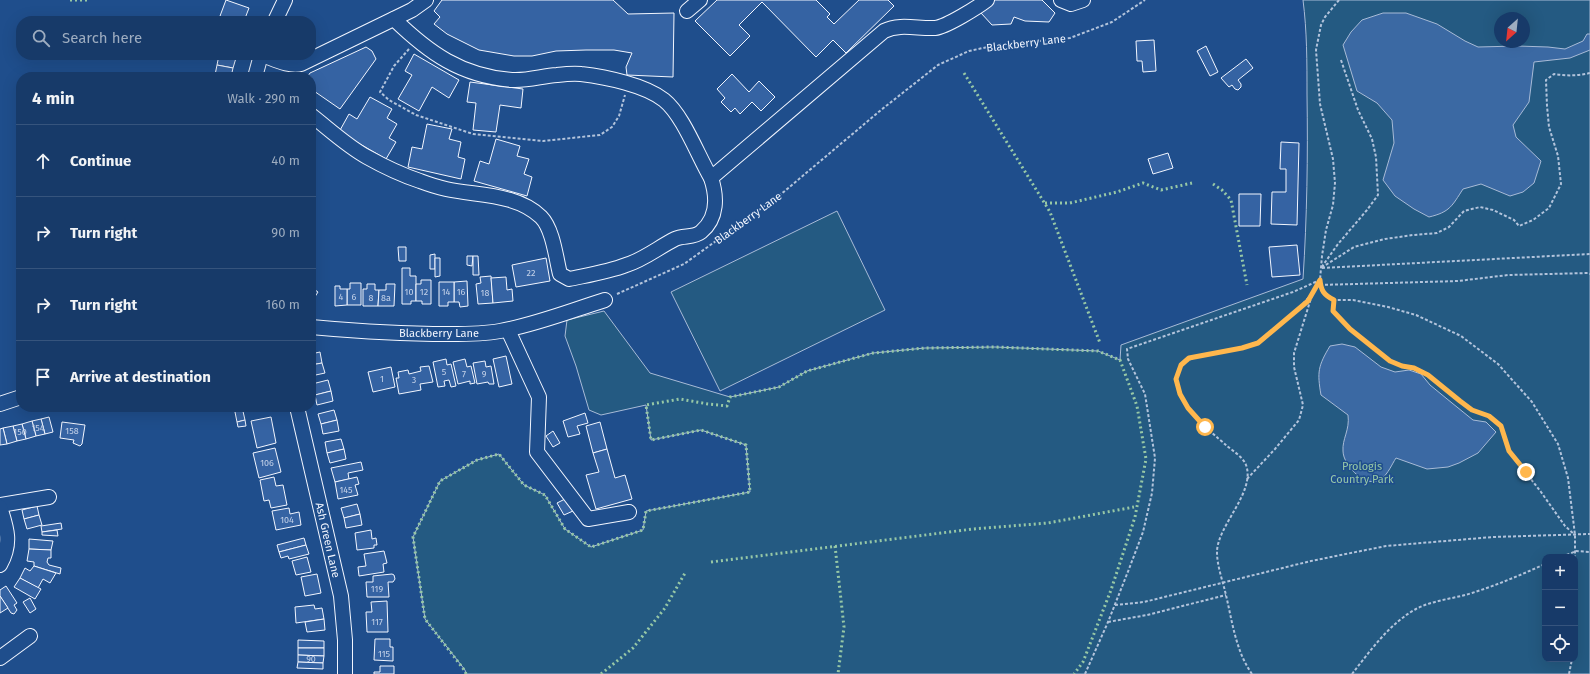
<!DOCTYPE html>
<meta charset="utf-8">
<style>
:root{--surface:#173a69;--page:#20416f;--text:#f1f3f6;--muted:#9eadc0;--line:#36547d}
body{margin:0;font-family:"Fira Sans",sans-serif;background:var(--page);color:var(--text)}
.controls{position:absolute;right:12px;bottom:12px;display:grid;overflow:hidden;border-radius:8px;box-shadow:0 4px 16px #0002}
.controls button{width:36px;height:36px;display:grid;place-items:center;padding:0;border:0;border-bottom:1px solid var(--line);background:var(--surface);color:var(--text);font:20px sans-serif}
.compass{position:absolute;left:1494px;top:12px;width:36px;height:36px;border-radius:50%;background:var(--surface);box-shadow:0 4px 16px #0002;rotate:207deg}
.stop{position:absolute;width:12px;height:12px;margin:-9px;border:3px solid #ffb74d;border-radius:50%;background:#fff}
.stop.end{background:#ffb74d;border-color:#fff;box-shadow:0 1px 4px #0008}
.list{margin:0;padding:0;list-style:none}
h2{display:flex;justify-content:space-between;align-items:center;height:52px;margin:0;padding:0 16px;font-size:17px}
h2 small{font-size:13px;font-weight:400;color:var(--muted)}
.list li{display:grid;grid-template-columns:26px 1fr auto;gap:12px;align-items:center;box-sizing:border-box;height:72px;padding:0 16px;border-top:1px solid var(--line)}
.list b{display:block;font-size:15px;white-space:nowrap}
.list em{font-size:13px;font-style:normal;color:var(--muted)}
.icon{flex:none;width:22px;height:22px;fill:none;stroke:currentColor;stroke-width:2;stroke-linecap:round;stroke-linejoin:round}
.map{position:relative;flex:none;width:1590px;height:674px;overflow:hidden}
.search{position:absolute;background:var(--surface);box-shadow:0 4px 16px #0002;left:16px;top:16px;width:300px;height:44px;display:flex;align-items:center;gap:10px;box-sizing:border-box;padding:0 14px;border-radius:16px;color:var(--muted);font-size:15px}
.panel{position:absolute;background:var(--surface);box-shadow:0 4px 16px #0002;left:16px;top:72px;width:300px;height:340px;border-radius:16px}
.map>svg:first-child{display:block}
.green{fill:#245a82;stroke:#a8bbd7;fill-rule:evenodd}
.water{fill:#3b69a3;stroke:#a8bbd7}
.building{fill:#3563a3;stroke:#f2f6ff}
.lines{fill:none;stroke-linecap:round;stroke-linejoin:round}
.minor-casing{stroke:#f2f6ff;stroke-width:16}
.path{stroke:#b3c4dc;stroke-width:2;stroke-dasharray:3 2;stroke-linecap:butt}
.minor{stroke:#1f4e8c;stroke-width:14}
.hedge{stroke:#97c8a6;stroke-width:3;stroke-dasharray:2 3;stroke-linecap:butt}
.route{stroke:#ffb74d;stroke-width:5}
.labels{text-anchor:middle;stroke-width:3;stroke-linejoin:round;paint-order:stroke}
.number-label{font-size:9px;fill:#c3d1e8}
.street-label{font-size:11px;fill:#f2f6ff;stroke:#1f4e8c}
.park-label{font-size:11px;fill:#97c8a6;stroke:#1f4e8c}
</style>
<div class="map">
<svg width="1590" height="674" viewBox="0 0 1590 674">
<rect width="100%" height="100%" fill="#1f4e8c"/>
<g class="green">
<path d="M1303,0H1590V674H466L465,670L425,619L413,537L440,481L477,460L499,454L524,485L545,495L565,529L591,547L643,530L646,511L750,492L746,445L701,430L651,440L646,405L601,415L589,410L576,366L565,336L567,320L604,311L650,373L730,397L779,387L807,371L873,353L925,348L995,347L1098,351L1120,360L1121,345L1303,279C1307,217 1308,156 1307,94C1307,62 1307,31 1303,0ZM1500,18H1524V42H1500ZM1545,557H1575V659H1545Z"/>
<polygon points="837,211 885,310 720,391 671,292"/>
</g>
<g class="water">
<path d="M1383,13H1406L1437,24L1465,41L1478,47L1517,46L1548,47L1565,49L1583,41L1587,34H1590V50L1570,58L1534,62L1529,102L1513,125L1516,137L1541,161L1534,183L1523,192L1510,196L1481,184L1463,189C1452,206 1450,212 1429,217L1414,209L1395,196L1383,180L1394,143L1392,120L1377,103L1357,91L1343,45L1351,32L1362,20Z"/>
<path d="M1342,344L1355,347L1381,367L1395,372L1409,370L1421,374L1430,385L1452,403L1473,420L1486,422L1496,432L1478,453L1459,463L1448,467L1427,469L1396,458C1392,464 1388,474 1382,478C1368,491 1343,466 1343,451C1342,439 1350,430 1348,415L1321,395C1317,372 1318,366 1330,346Z"/>
</g>
<g class="building">
<polygon points="226,0 249,8 244,21 234,21 220,16"/>
<polygon points="442,0 613,0 628,14 674,13 673,77 627,75 626,67 632,53 614,50 586,50 556,51 532,56 514,56 479,50 447,34 434,24 440,17 434,11"/>
<polygon points="717,0 816,0 830,14 827,17 834,24 859,0 888,0 894,6 846,53 833,40 816,57 762,2 739,25 750,36 730,56 695,21"/>
<polygon points="994,0 1042,0 1055,13 1049,22 1025,21 1014,17 1011,24 992,25 981,13"/>
<polygon points="1154,40 1156,71 1143,72 1142,61 1137,61 1136,41"/>
<polygon points="1206,46 1218,72 1210,76 1197,51"/>
<polygon points="366,47 372,51 376,59 340,109 311,89 311,77 307,77 310,73"/>
<polygon points="414,54 459,80 449,98 432,87 419,111 398,99 412,75 405,71"/>
<polygon points="219,55 236,58 233,68 217,65"/>
<polygon points="1246,59 1253,68 1238,80 1241,84 1241,87 1238,90 1235,89 1232,85 1229,87 1221,78"/>
<polygon points="217,65 233,68 231,77 215,75"/>
<polygon points="732,74 749,92 759,81 775,97 761,111 752,102 740,114 735,108 731,112 721,102 725,98 717,89"/>
<polygon points="470,82 523,89 521,108 500,105 496,132 473,130 476,103 467,102"/>
<polygon points="370,97 392,109 387,118 397,124 389,138 396,142 386,159 339,132 349,114 357,119"/>
<polygon points="427,124 452,129 449,139 461,142 458,157 465,159 461,179 408,167 412,147 422,149"/>
<polygon points="496,139 520,146 517,156 529,159 524,174 532,177 527,196 474,181 480,161 489,164"/>
<polygon points="1281,142 1299,143 1297,225 1271,224 1272,192 1286,192 1286,169 1280,169"/>
<polygon points="1168,153 1173,168 1153,174 1148,159"/>
<polygon points="1239,194 1261,194 1260,226 1239,226"/>
<polygon points="1297,245 1300,275 1272,277 1269,247"/>
<polygon points="398,247 406,247 406,261 399,261"/>
<polygon points="435,254 435,269 430,269 430,255"/>
<polygon points="467,256 473,256 472,266 467,265"/>
<polygon points="473,256 478,256 479,275 473,275"/>
<polygon points="435,258 440,258 440,276 435,277"/>
<polygon points="546,258 550,281 516,287 512,265"/>
<polygon points="402,268 410,268 410,276 416,276 416,301 411,301 411,304 402,304"/>
<polygon points="491,276 493,303 478,304 476,284 481,283 480,277"/>
<polygon points="506,277 507,290 512,289 513,301 493,303 491,278"/>
<polygon points="421,280 431,280 431,304 422,304 422,301 416,301 416,284 421,284"/>
<polygon points="467,281 468,306 460,307 459,302 454,302 454,282"/>
<polygon points="439,282 454,282 454,302 448,302 448,306 439,306"/>
<polygon points="350,283 361,283 361,305 347,305 347,289 350,289"/>
<polygon points="367,284 375,284 375,290 379,290 378,306 363,306 363,289 367,289"/>
<polygon points="386,284 395,284 394,306 378,306 379,290 386,290"/>
<polygon points="335,286 340,286 340,289 347,289 347,305 335,306"/>
<polygon points="311,287 318,292 311,303"/>
<polygon points="320,352 322,363 311,365 311,354"/>
<polygon points="506,356 512,384 499,387 493,359"/>
<polygon points="446,359 447,365 451,364 456,386 451,387 449,380 444,381 445,386 438,387 433,362"/>
<polygon points="465,359 467,367 471,366 475,383 470,384 470,381 458,384 453,362"/>
<polygon points="485,361 486,367 491,366 494,384 489,384 488,382 477,384 473,363"/>
<polygon points="322,363 325,373 311,376 311,365"/>
<polygon points="429,366 433,382 420,384 421,390 399,394 396,378 399,378 398,372 408,370 409,374 421,371 420,367"/>
<polygon points="391,367 395,387 373,392 368,372"/>
<polygon points="328,380 331,391 315,395 312,384"/>
<polygon points="331,391 333,401 317,405 315,395"/>
<polygon points="234,407 242,407 245,420 237,422"/>
<polygon points="334,410 337,420 321,424 318,414"/>
<polygon points="585,413 588,423 577,426 580,434 568,437 563,421"/>
<polygon points="49,417 53,432 45,434 41,419"/>
<polygon points="271,417 276,443 257,448 251,421"/>
<polygon points="41,419 45,434 36,436 32,421"/>
<polygon points="245,420 246,426 238,427 237,422"/>
<polygon points="337,420 339,431 323,434 321,424"/>
<polygon points="32,421 36,436 26,439 22,424"/>
<polygon points="62,422 85,425 82,444 80,446 73,443 74,440 60,438"/>
<polygon points="600,422 607,449 593,453 586,426"/>
<polygon points="22,424 26,439 17,441 13,426"/>
<polygon points="13,426 17,441 7,444 3,428"/>
<polygon points="3,428 7,444 0,445 0,429"/>
<polygon points="553,431 560,443 553,447 546,436"/>
<polygon points="341,439 344,449 327,453 325,442"/>
<polygon points="275,448 281,472 259,478 253,453"/>
<polygon points="344,449 346,459 330,463 327,453"/>
<polygon points="607,449 615,478 625,475 632,499 596,509 586,475 599,472 593,453"/>
<polygon points="361,462 363,470 348,473 349,479 335,482 331,468"/>
<polygon points="274,477 276,486 283,485 287,505 271,508 269,500 264,501 260,480"/>
<polygon points="357,477 359,484 355,485 358,495 338,499 335,482"/>
<polygon points="567,498 573,511 564,515 557,503"/>
<polygon points="357,504 360,514 344,518 341,508"/>
<polygon points="37,506 39,515 24,519 22,510"/>
<polygon points="289,508 290,514 299,512 301,525 276,530 272,511"/>
<polygon points="360,514 362,525 346,528 344,518"/>
<polygon points="39,515 42,525 27,529 24,519"/>
<polygon points="61,523 62,529 42,532 41,526"/>
<polygon points="57,530 58,536 42,535 42,532"/>
<polygon points="371,530 372,539 376,538 377,545 374,545 374,548 357,550 355,533"/>
<polygon points="304,538 306,545 279,552 277,545"/>
<polygon points="29,539 53,541 51,550 29,549"/>
<polygon points="306,545 309,554 289,559 288,556 281,558 279,552"/>
<polygon points="29,549 51,550 51,558 48,558 47,562 49,565 61,568 60,574 34,566 34,562 27,561"/>
<polygon points="384,551 387,563 383,564 384,572 359,576 358,567 366,566 364,554"/>
<polygon points="307,557 311,572 296,575 292,561"/>
<polygon points="34,566 56,573 50,583 43,579 38,588 20,578 25,568 30,571"/>
<polygon points="317,574 321,593 305,596 301,577"/>
<polygon points="392,574 394,575 395,579 393,582 388,582 389,597 367,597 366,582 373,582 373,576"/>
<polygon points="20,578 41,589 35,599 14,587"/>
<polygon points="6,586 17,603 14,605 17,610 14,614 11,613 0,596 0,590"/>
<polygon points="0,596 8,608 0,613"/>
<polygon points="30,598 36,609 30,613 23,602"/>
<polygon points="387,601 388,632 367,632 366,612 372,612 371,602"/>
<polygon points="314,605 315,609 322,608 324,619 296,623 295,607"/>
<polygon points="324,619 325,630 307,632 305,622"/>
<polygon points="375,639 390,639 390,647 393,647 393,661 374,660"/>
<polygon points="298,640 324,641 324,648 298,648"/>
<polygon points="298,648 324,648 324,656 298,655"/>
<polygon points="298,655 324,656 323,663 298,662"/>
<polygon points="298,662 323,663 323,669 297,668"/>
<polygon points="380,666 394,666 394,674 374,674 374,672 380,672"/>
</g>
<g class="lines">
<g class="minor-casing">
<g id="minor">
<polyline points="1061,0 1071,4 1083,0"/>
<polyline points="687,11 700,0"/>
<polyline points="275,21 285,0"/>
<path d="M262,55C274,59 289,67 301,64L412,10L426,0"/>
<polyline points="255,77 261,55"/>
<path d="M311,115C329,129 347,146 367,157C383,166 402,175 420,181C428,184 437,187 446,189C477,196 516,193 541,217C553,229 556,258 560,274L569,279C588,275 608,272 626,265C643,260 659,247 675,239C683,235 694,238 701,232C718,218 717,196 711,178C698,156 683,115 664,100C645,85 606,77 581,74C574,73 565,74 557,75C542,76 528,81 512,80C461,76 429,53 394,19"/>
<path d="M711,178L884,31C900,23 918,29 935,28C946,27 978,7 987,0"/>
<path d="M311,327C352,331 392,333 433,334C455,334 478,335 500,331C535,325 570,311 605,300"/>
<polyline points="508,330 539,397 537,452 588,519 629,512"/>
<polyline points="0,404 21,397"/>
<polyline points="297,407 341,596 345,640 345,674"/>
<polyline points="0,505 49,497"/>
<path d="M0,507C7,529 12,543 0,565"/>
<polyline points="0,658 30,636"/>
</g>
</g>
<g class="path">
<polyline points="1339,0 1325,17 1321,25 1316,50 1320,104 1333,159 1335,183 1333,205 1326,230 1322,256 1320,280 1321,290 1327,296 1334,300 1353,300 1388,307 1416,315 1461,336 1498,364 1532,402 1558,444 1568,478 1575,535 1575,628"/>
<polyline points="409,49 394,66 380,92 389,100 416,115 473,134 543,141 600,135 612,127 619,116 625,95"/>
<path d="M1341,60L1358,110L1372,139L1376,157L1378,195L1367,210L1338,244L1321,268L1354,247L1385,239L1413,235L1437,233L1449,227L1464,211L1480,207L1493,210L1514,220L1519,226L1533,220L1549,208L1561,184L1558,156L1549,127L1547,106L1546,80L1554,74C1566,76 1578,76 1590,73"/>
<polyline points="1322,268 1590,254"/>
<polyline points="1320,285 1458,281 1508,275 1588,273 1590,274"/>
<polyline points="617,294 684,264 780,195 881,110 938,65 969,51 997,45 1070,38 1112,22 1145,0"/>
<polyline points="1334,300 1333,311 1349,329 1391,361 1402,366 1414,368 1428,375 1460,401 1472,410 1489,416 1501,426 1509,451 1541,492 1565,526 1575,535"/>
<polyline points="1247,479 1275,449 1299,420 1303,405 1294,367 1294,353 1312,295"/>
<polyline points="1562,557 1576,551 1590,552"/>
<polyline points="1115,605 1144,602 1311,561 1386,546 1493,537 1590,534"/>
<polyline points="1108,622 1147,615 1226,595"/>
<polyline points="1085,674 1108,622 1129,569 1143,532 1152,493 1155,458 1145,394 1128,359 1127,349 1293,292 1320,280"/>
<path d="M1252,674C1235,650 1232,619 1225,591C1222,579 1217,565 1217,552C1217,526 1256,492 1246,465C1243,457 1233,451 1227,446C1208,429 1163,394 1181,366C1190,352 1241,352 1258,343C1266,339 1273,331 1279,325C1297,310 1308,302 1319,281"/>
<path d="M1352,674C1370,651 1390,623 1416,609C1433,600 1453,599 1472,593C1497,585 1521,575 1545,564"/>
<polyline points="1569,674 1572,659"/>
</g>
<use href="#minor" class="minor"/>
<g class="hedge">
<polyline points="70,0 88,0"/>
<polyline points="964,73 1050,212 1100,343"/>
<polyline points="1213,184 1222,190 1231,200 1247,285"/>
<polyline points="1045,203 1070,203 1117,192 1143,183 1161,190 1192,183"/>
<polyline points="835,546 844,627 838,674"/>
<polyline points="711,562 973,529 1048,523 1134,507"/>
<polyline points="466,674 465,671 425,619 413,537 440,481 477,460 499,454 524,485 545,495 565,529 591,547 643,530 646,511 750,492 746,445 701,430 651,440 646,405 680,399 708,404 727,406 730,397 779,387 807,371 873,353 925,348 995,347 1098,351 1120,360 1137,406 1146,459 1135,517 1111,590 1083,662 1074,674"/>
<polyline points="601,674 633,648 665,608 685,573"/>
</g>
</g>
<g class="lines">
<path class="route" d="M1205,427L1188,408L1180,394L1176,379L1181,365L1189,358L1242,348L1258,343L1308,301L1320,280C1321,291 1324,295 1334,300L1333,311L1350,329L1390,361L1402,366L1414,368L1428,375L1460,401L1472,410L1489,416L1501,426L1509,451L1526,472"/>
</g>
<g class="labels">
<g class="number-label">
<text x="531" y="276">22</text>
<text x="409" y="295">10</text>
<text x="424" y="295">12</text>
<text x="446" y="295">14</text>
<text x="461" y="295">16</text>
<text x="485" y="296">18</text>
<text x="341" y="300">4</text>
<text x="354" y="300">6</text>
<text x="371" y="301">8</text>
<text x="386" y="301">8a</text>
<text x="444" y="375">5</text>
<text x="464" y="377">7</text>
<text x="484" y="377">9</text>
<text x="382" y="382">1</text>
<text x="414" y="383">3</text>
<text x="38" y="431">154</text>
<text x="72" y="434">158</text>
<text x="20" y="435">150</text>
<text x="267" y="466">106</text>
<text x="346" y="493">145</text>
<text x="287" y="523">104</text>
<text x="377" y="592">119</text>
<text x="377" y="625">117</text>
<text x="384" y="657">115</text>
<text x="311" y="662">90</text>
</g>
<g class="street-label">
<text transform="translate(1026 43) rotate(-7)" y="4">Blackberry Lane</text>
<text transform="translate(748 218) rotate(-36)" y="4">Blackberry Lane</text>
<text x="439" y="337">Blackberry Lane</text>
<text transform="translate(328 540) rotate(77)" y="4">Ash Green Lane</text>
</g>
<g class="park-label">
<text x="1362" y="470">Prologis<tspan x="1362" dy="13">Country Park</tspan></text>
</g>
</g>
</svg>
<div class="controls">
<button>+</button>
<button>−</button>
<button><svg class="icon" aria-label="locate" viewBox="0 0 24 24"><circle cx="12" cy="12" r="6"/><path d="M12 2v4M12 18v4M2 12h4M18 12h4"/></svg></button>
</div>
<svg class="compass" viewBox="-18 -18 36 36"><path d="M0-13l5 13h-10z" fill="#e53935"/><path d="M0 13l5-13h-10z" fill="#9eadc0"/></svg>
<div class="stop" style="left:1205px;top:427px"></div>
<div class="stop end" style="left:1526px;top:472px"></div>
<div class="search"><svg class="icon" aria-label="search" viewBox="0 0 24 24"><circle cx="10" cy="10" r="6"/><path d="M15 15l6 6"/></svg>Search here</div>
<section class="panel">
<h2>4 min<small>Walk · 290 m</small></h2>
<ul class="list">
<li><svg class="icon" aria-label="ahead" viewBox="0 0 24 24"><path d="M12 20V5M6 11l6-6 6 6"/></svg><div><b>Continue</b></div><em>40 m</em></li>
<li><svg class="icon" aria-label="right" viewBox="0 0 24 24"><path d="M7 20v-9h11M14 6l5 5-5 5"/></svg><div><b>Turn right</b></div><em>90 m</em></li>
<li><svg class="icon" aria-label="right" viewBox="0 0 24 24"><path d="M7 20v-9h11M14 6l5 5-5 5"/></svg><div><b>Turn right</b></div><em>160 m</em></li>
<li><svg class="icon" aria-label="arrive" viewBox="0 0 24 24"><path d="M6 21V4h12l-3 4 3 4H6"/></svg><div><b>Arrive at destination</b></div></li>
</ul>
</section>
</div>
